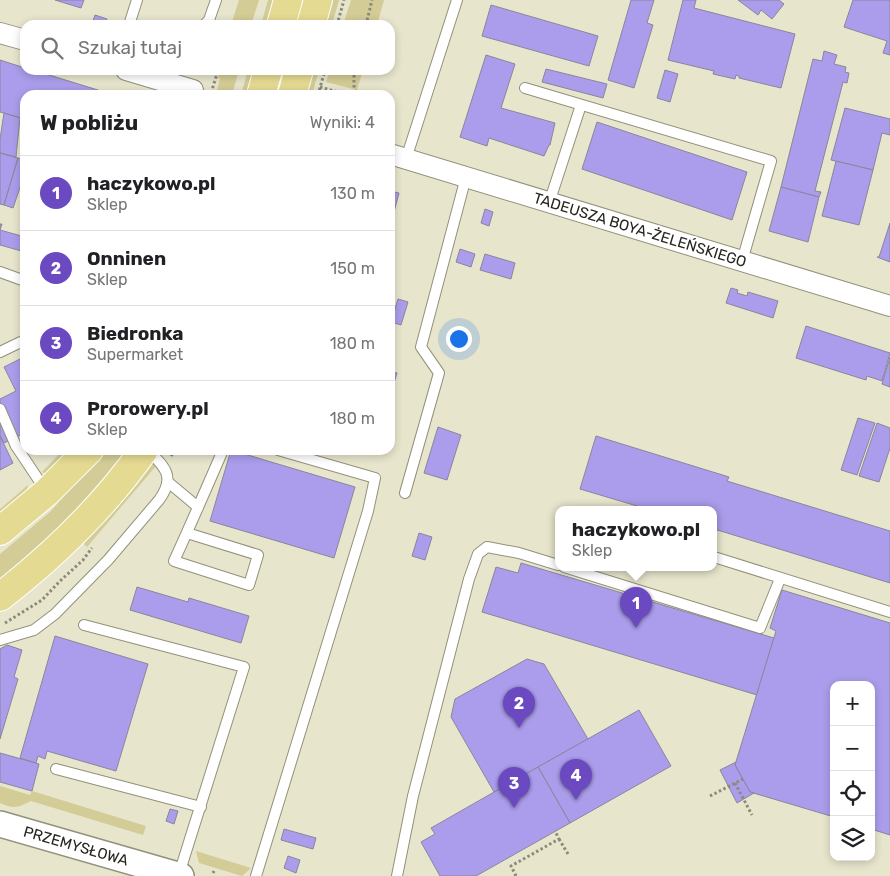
<!DOCTYPE html>
<html lang="pl">
<meta charset="utf-8">
<style>
:root{--surface:#fff;--page:#f2f2f2;--text:#202124;--muted:#757577;--line:#e0e0e0;--accent:#6a49c1}
body{margin:0;font-family:Rubik,sans-serif;background:var(--page);color:var(--text)}
.controls{position:absolute;right:15px;bottom:15px;display:grid;overflow:hidden;border-radius:10px;box-shadow:0 2px 8px #0003}
.controls button{width:45px;height:45px;display:grid;place-items:center;padding:0;border:0;border-bottom:1px solid var(--line);background:var(--surface);color:var(--text);font:25px sans-serif}
.you{position:absolute;left:458px;top:338px;width:18px;height:18px;margin:-12px;border:4px solid #fff;border-radius:50%;background:#1a73e8;box-shadow:0 0 0 8px #1a73e833}
.badge{display:grid;place-items:center;width:32px;height:32px;border-radius:50%;background:var(--accent);color:#fff;font-size:16px;font-weight:700}
.pin{position:absolute;translate:-50% -41px;filter:drop-shadow(0 1px 2px #0008)}
.pin::after{content:'';position:absolute;top:26px;width:18px;height:15px;background:inherit;clip-path:polygon(0 0,100% 0,50% 100%)}
.popup{position:absolute;left:555px;top:506px;width:162px;height:65px;box-sizing:border-box;display:grid;place-content:center;border-radius:10px;background:var(--surface);filter:drop-shadow(0 1px 4px #0005);font-size:16px;white-space:nowrap;color:var(--muted)}
.popup b{font-size:19px;color:var(--text)}
.popup::after{content:'';position:absolute;left:50%;top:100%;margin-left:-10px;border:10px solid transparent;border-top-color:var(--surface)}
.list{margin:0;padding:0;list-style:none}
h2{display:flex;justify-content:space-between;align-items:center;height:65px;margin:0;padding:0 20px;font-size:21px}
h2 small{font-size:16px;font-weight:400;color:var(--muted)}
.list li{display:grid;grid-template-columns:32px 1fr auto;gap:15px;align-items:center;box-sizing:border-box;height:75px;padding:0 20px;border-top:1px solid var(--line)}
.list b{display:block;font-size:19px;white-space:nowrap}
.list p{margin:0;font-size:16px;white-space:nowrap;color:var(--muted)}
.list em{font-size:16px;font-style:normal;color:var(--muted)}
.icon{flex:none;width:28px;height:28px;fill:none;stroke:currentColor;stroke-width:2;stroke-linecap:round;stroke-linejoin:round}
.map{position:relative;flex:none;width:890px;height:876px;overflow:hidden}
.search{position:absolute;background:var(--surface);box-shadow:0 2px 8px #0003;left:20px;top:20px;width:375px;height:55px;display:flex;align-items:center;gap:12px;box-sizing:border-box;padding:0 18px;border-radius:15px;color:var(--muted);font-size:19px}
.panel{position:absolute;background:var(--surface);box-shadow:0 2px 8px #0003;left:20px;top:90px;width:375px;height:365px;border-radius:15px}
.map>svg:first-child{display:block}
.green{fill:#d3cc96}
.building{fill:#ab9deb;stroke:#89869b}
.lines{fill:none;stroke-linecap:round;stroke-linejoin:round}
.service-casing{stroke:#93917b;stroke-width:12}
.minor-casing{stroke:#93917b;stroke-width:22}
.tertiary-casing{stroke:#93917b;stroke-width:28}
.primary-casing{stroke:#fff;stroke-width:30}
.path{stroke:#8c8a79;stroke-width:3;stroke-dasharray:2.5 2.5;stroke-linecap:butt}
.service{stroke:#fff;stroke-width:10}
.minor{stroke:#fff;stroke-width:20}
.tertiary{stroke:#fff;stroke-width:25}
.primary{stroke:#e5da91;stroke-width:28}
.labels{text-anchor:middle;stroke-width:4;stroke-linejoin:round;paint-order:stroke}
.street-label{font-size:15px;fill:#27251d;stroke:#fff}
</style>
<div class="map">
<svg width="890" height="876" viewBox="0 0 890 876">
<rect width="100%" height="100%" fill="#e8e5cd"/>
<g class="green">
<polygon points="239,0 259,0 251,25 231,25"/>
<polygon points="268,0 276,0 269,25 261,25"/>
<polygon points="330,0 339,0 332,25 322,25"/>
<polygon points="351,0 384,0 377,25 343,25"/>
<polygon points="220,70 239,70 232,95 216,95 220,78 218,78"/>
<polygon points="248,70 256,70 249,95 241,95"/>
<polygon points="309,70 319,70 312,95 302,95"/>
<polygon points="330,70 363,70 357,90 326,82"/>
<polygon points="63,450 74,450 49,475 42,472"/>
<polygon points="105,450 129,450 69,522 0,583 0,554 50,512"/>
<polygon points="152,460 156,466 87,547 84,544"/>
<polygon points="28,485 26,496 0,516 0,509"/>
<path d="M0,786L30,795L32,791L146,826L143,835L31,801C17,808 15,809 0,803Z"/>
<polygon points="196,851 251,868 242,876 199,863"/>
</g>
<g class="building">
<polygon points="55,0 84,0 81,8"/>
<polygon points="631,0 654,0 647,23 653,25 634,88 608,80"/>
<polygon points="683,0 696,0 694,8 795,34 781,88 739,78 739,76 736,75 735,79 713,74 714,71 668,60"/>
<polygon points="738,0 779,0 784,4 772,19 761,10 758,15"/>
<polygon points="853,0 890,0 890,55 883,53 887,41 844,27"/>
<polygon points="491,5 598,36 589,66 482,36"/>
<polygon points="95,15 107,19 105,25 93,21"/>
<polygon points="824,51 837,55 834,64 846,67 845,72 849,73 847,83 843,82 815,191 821,192 819,197 781,187 813,59 822,61"/>
<polygon points="486,55 515,64 501,108 555,123 550,145 549,145 544,156 489,138 487,146 460,137"/>
<polygon points="0,60 25,68 25,70 33,70 114,95 25,95 25,119 0,112"/>
<polygon points="546,69 607,84 603,98 542,82"/>
<polygon points="665,70 678,74 670,102 657,98"/>
<polygon points="845,108 890,119 890,135 882,133 873,170 831,160"/>
<polygon points="4,113 20,118 16,157 0,153 0,139"/>
<polygon points="597,122 747,172 732,220 582,169"/>
<polygon points="0,153 18,158 4,205 0,204"/>
<polygon points="18,158 25,160 25,173 13,208 4,205"/>
<polygon points="836,161 873,170 859,225 822,216"/>
<polygon points="781,187 819,197 808,242 769,231"/>
<polygon points="390,191 399,193 393,216 390,215"/>
<polygon points="485,209 493,212 489,226 481,223"/>
<polygon points="890,223 890,262 877,257 879,257"/>
<polygon points="0,224 2,224 0,230 25,237 25,252 0,245"/>
<polygon points="460,249 475,254 471,267 456,262"/>
<polygon points="485,254 515,263 511,279 480,270"/>
<polygon points="731,288 738,290 737,293 747,296 748,292 778,301 773,318 726,303"/>
<polygon points="398,299 408,302 401,325 391,322"/>
<polygon points="806,326 890,353 882,381 867,376 866,380 796,358"/>
<polygon points="24,357 25,433 4,443 0,436 0,399 16,391 4,367"/>
<polygon points="890,357 890,387 882,384"/>
<polygon points="390,371 397,373 390,396"/>
<polygon points="858,418 875,423 857,475 841,470"/>
<polygon points="877,423 890,428 890,448 879,482 859,476"/>
<polygon points="438,427 461,435 447,480 424,473"/>
<polygon points="0,436 13,463 0,470"/>
<polygon points="596,436 729,477 727,481 890,531 890,583 714,529 714,509 647,509 580,489"/>
<polygon points="231,450 355,487 334,558 210,521"/>
<polygon points="419,533 432,537 425,560 412,556"/>
<polygon points="521,563 774,638 757,695 482,612 496,567 518,573"/>
<polygon points="137,587 188,602 189,598 249,616 241,643 130,610"/>
<polygon points="782,590 890,623 890,835 871,829 871,685 834,685 834,817 750,792 735,765 776,631 770,628"/>
<polygon points="55,636 148,664 116,771 47,751 45,759 38,756 36,763 20,758"/>
<polygon points="7,645 22,650 14,677 18,679 0,739 0,649"/>
<polygon points="527,659 544,664 588,739 494,792 451,717 455,699"/>
<polygon points="639,710 671,766 570,823 538,767"/>
<polygon points="0,753 39,764 32,791 0,782"/>
<polygon points="736,762 735,765 750,792 754,793 737,803 720,770"/>
<polygon points="538,767 570,823 476,876 440,876 421,842 435,834 431,828"/>
<polygon points="170,809 178,811 174,824 166,821"/>
<polygon points="284,829 316,838 313,849 281,840"/>
<polygon points="288,856 300,860 296,873 284,868"/>
</g>
<g class="lines">
<g class="service-casing">
<g id="service">
<polyline points="129,25 137,0"/>
<polyline points="204,25 209,20 216,0"/>
<polyline points="525,88 771,161 742,261"/>
<polyline points="406,159 457,0"/>
<polyline points="549,203 581,105"/>
<polyline points="0,272 25,281"/>
<polyline points="0,352 25,340"/>
<polyline points="0,409 16,446 46,491"/>
<polyline points="168,482 198,507"/>
<polyline points="405,493 439,373 421,347 466,177"/>
<path d="M187,533L258,555L249,585L174,561C191,524 207,487 223,450"/>
<polyline points="714,557 890,612"/>
<polyline points="564,567 760,628 780,579"/>
<polyline points="84,625 244,667 179,874"/>
<path d="M0,640L34,630L55,614L108,560L159,500C176,477 165,467 148,450"/>
<polyline points="56,769 201,807"/>
<polyline points="256,876 368,511 375,478 278,450"/>
<polyline points="397,876 413,796 469,579 478,554 487,547 519,553 558,565"/>
</g>
</g>
<g class="minor-casing">
<g id="minor">
<polyline points="0,33 25,40"/>
<polyline points="126,70 193,90"/>
<polyline points="390,154 890,306"/>
</g>
</g>
<g class="tertiary-casing">
<polyline id="tertiary" points="0,824 181,876"/>
</g>
<g class="primary-casing">
<g id="primary">
<polyline points="281,25 288,0"/>
<polyline points="311,25 318,0"/>
<polyline points="261,95 268,70"/>
<polyline points="292,95 299,70"/>
<polyline points="0,531 47,492 89,450"/>
<path d="M0,597C54,555 105,505 144,450"/>
</g>
</g>
<g class="path">
<polyline points="337,25 344,0"/>
<polyline points="366,25 372,0"/>
<polyline points="205,70 217,74 212,90"/>
<polyline points="354,70 354,86 356,95"/>
<polyline points="320,87 349,95"/>
<polyline points="318,95 325,70"/>
<polyline points="171,456 175,450"/>
<polyline points="5,623 42,600 60,581 83,560 92,548"/>
<polyline points="735,783 752,815"/>
<polyline points="710,796 743,779"/>
<polyline points="559,839 568,854"/>
<polyline points="213,873 214,871"/>
<polyline points="516,876 511,866 559,839 555,831"/>
</g>
<use href="#service" class="service"/>
<use href="#minor" class="minor"/>
<use href="#tertiary" class="tertiary"/>
<use href="#primary" class="primary"/>
</g>
<g class="labels">
<g class="street-label">
<text transform="translate(640 230) rotate(17)" y="5">TADEUSZA BOYA-ŻELEŃSKIEGO</text>
<text transform="translate(76 846) rotate(16)" y="5">PRZEMYSŁOWA</text>
</g>
</g>
</svg>
<div class="controls">
<button>+</button>
<button>−</button>
<button><svg class="icon" aria-label="locate" viewBox="0 0 24 24"><circle cx="12" cy="12" r="6"/><path d="M12 2v4M12 18v4M2 12h4M18 12h4"/></svg></button>
<button><svg class="icon" aria-label="layers" viewBox="0 0 24 24"><path d="M12 4l9 5-9 5-9-5zM3 14l9 5 9-5"/></svg></button>
</div>
<div class="you"></div>
<div class="pin badge" style="left:636px;top:628px">1</div>
<div class="popup"><b>haczykowo.pl</b>Sklep</div>
<div class="pin badge" style="left:519px;top:728px">2</div>
<div class="pin badge" style="left:514px;top:808px">3</div>
<div class="pin badge" style="left:576px;top:800px">4</div>
<div class="search"><svg class="icon" aria-label="search" viewBox="0 0 24 24"><circle cx="10" cy="10" r="6"/><path d="M15 15l6 6"/></svg>Szukaj tutaj</div>
<section class="panel">
<h2>W pobliżu<small>Wyniki: 4</small></h2>
<ul class="list">
<li><span class="badge">1</span><div><b>haczykowo.pl</b><p>Sklep</p></div><em>130 m</em></li>
<li><span class="badge">2</span><div><b>Onninen</b><p>Sklep</p></div><em>150 m</em></li>
<li><span class="badge">3</span><div><b>Biedronka</b><p>Supermarket</p></div><em>180 m</em></li>
<li><span class="badge">4</span><div><b>Prorowery.pl</b><p>Sklep</p></div><em>180 m</em></li>
</ul>
</section>
</div>
